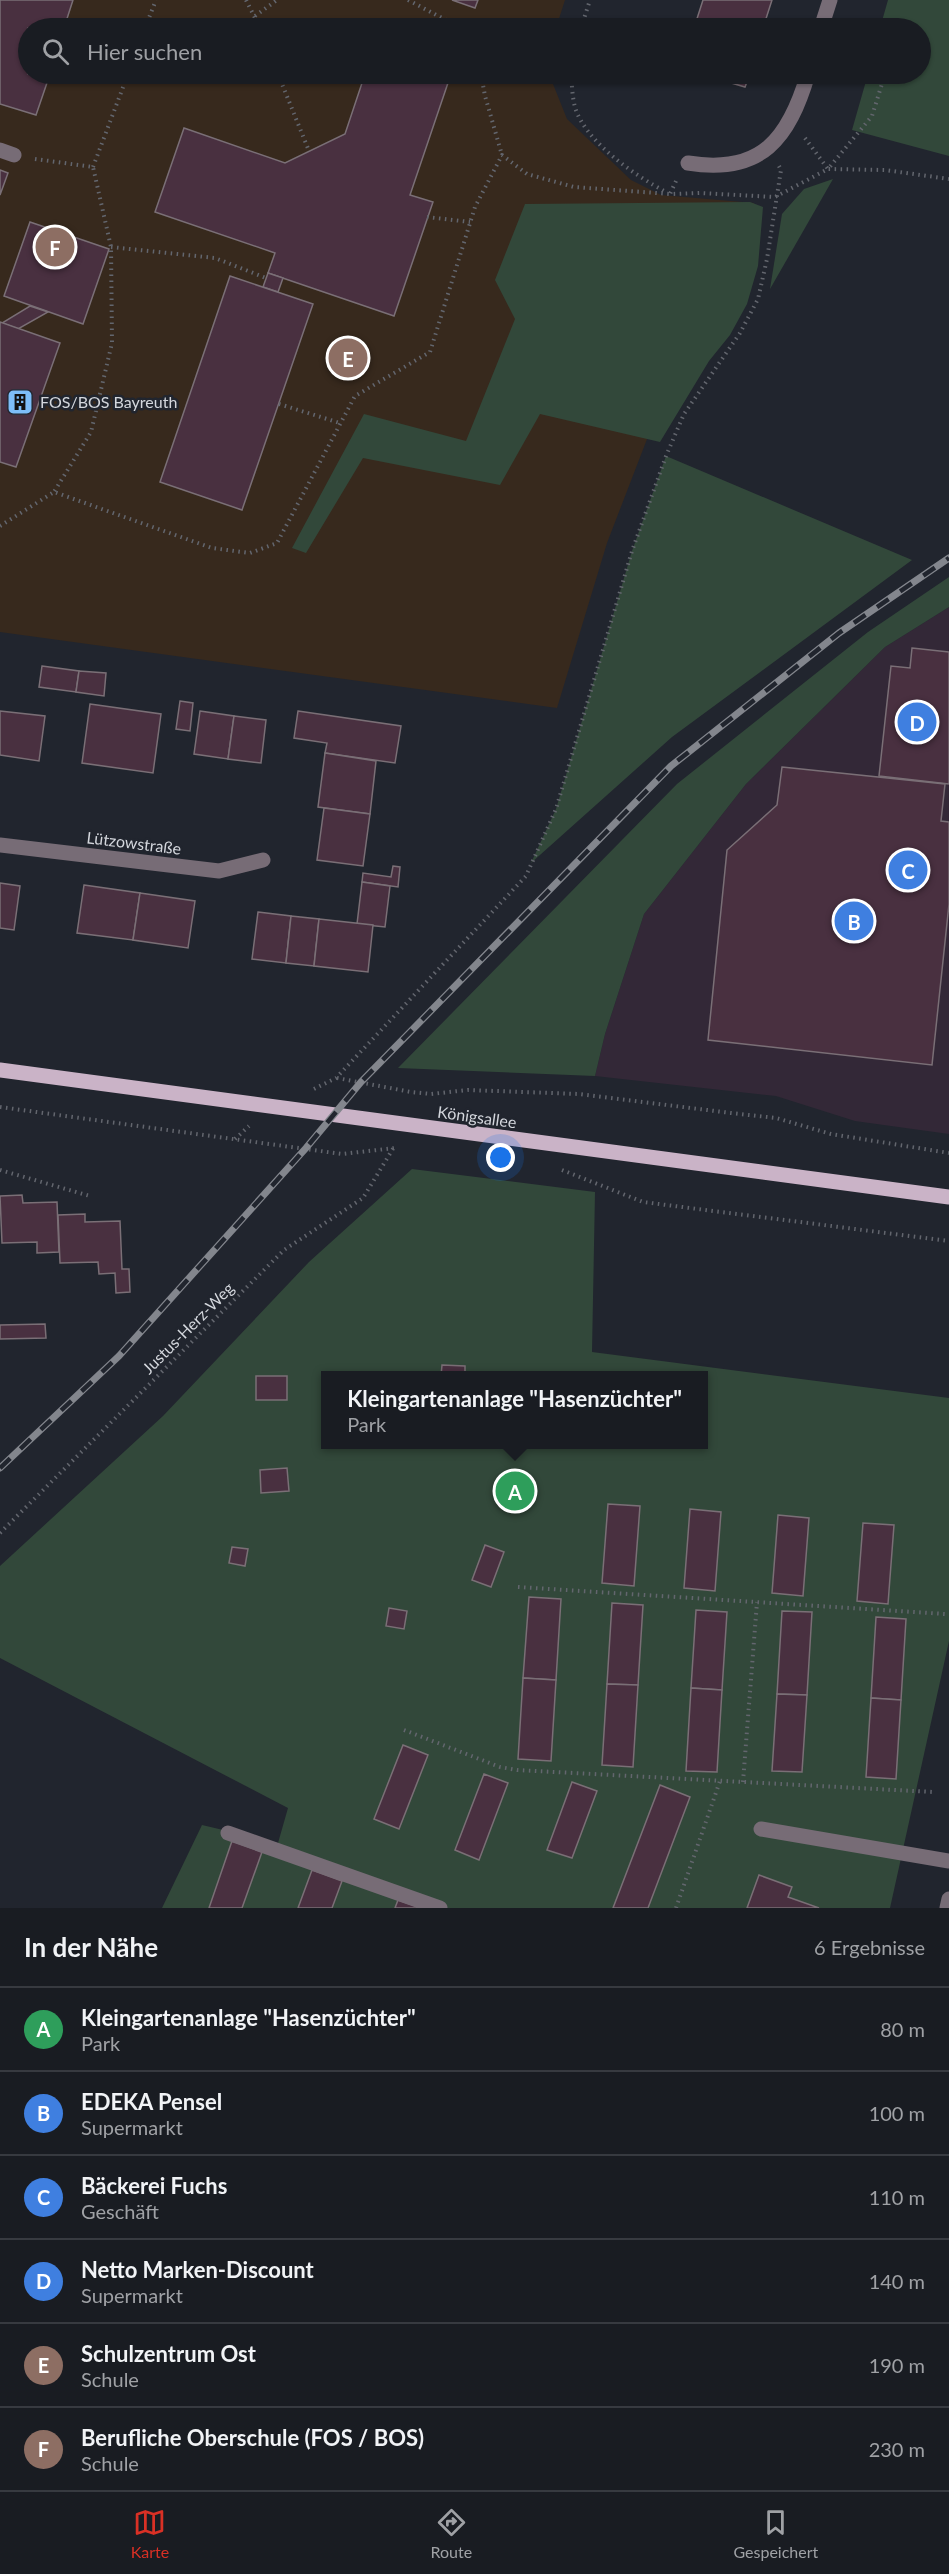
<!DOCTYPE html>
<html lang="de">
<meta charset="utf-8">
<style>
:root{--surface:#191c22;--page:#26292f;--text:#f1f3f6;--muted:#9fa1a5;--line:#373a40;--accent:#d93025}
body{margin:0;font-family:Lato,sans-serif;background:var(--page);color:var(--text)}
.you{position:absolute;left:501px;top:1158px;width:21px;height:21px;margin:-15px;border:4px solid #fff;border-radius:50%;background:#1a73e8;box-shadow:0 0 0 9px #1a73e833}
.badge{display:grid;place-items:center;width:39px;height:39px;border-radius:50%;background:var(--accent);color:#fff;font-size:20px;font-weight:700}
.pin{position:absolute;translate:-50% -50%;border:3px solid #fff;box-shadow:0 2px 6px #0006}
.popup{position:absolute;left:321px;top:1371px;width:387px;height:78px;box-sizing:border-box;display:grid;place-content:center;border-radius:0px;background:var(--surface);filter:drop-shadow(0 2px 4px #0005);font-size:20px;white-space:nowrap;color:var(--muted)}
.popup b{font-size:22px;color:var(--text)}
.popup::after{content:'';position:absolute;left:50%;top:100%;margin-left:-12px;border:12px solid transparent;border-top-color:var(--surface)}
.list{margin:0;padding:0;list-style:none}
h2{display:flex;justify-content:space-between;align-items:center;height:78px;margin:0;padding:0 24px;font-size:26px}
h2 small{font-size:20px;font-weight:400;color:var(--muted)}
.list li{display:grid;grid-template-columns:39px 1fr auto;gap:18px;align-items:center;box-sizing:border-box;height:84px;padding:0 24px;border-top:2px solid var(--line)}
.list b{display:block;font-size:22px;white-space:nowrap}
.list p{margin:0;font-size:20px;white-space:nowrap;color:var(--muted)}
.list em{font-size:20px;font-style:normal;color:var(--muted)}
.icon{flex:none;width:33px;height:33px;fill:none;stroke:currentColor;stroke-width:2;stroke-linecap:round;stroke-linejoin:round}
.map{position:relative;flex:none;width:949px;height:1908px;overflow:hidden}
.search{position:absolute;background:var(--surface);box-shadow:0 2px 4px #0004;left:18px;right:18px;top:18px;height:66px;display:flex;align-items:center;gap:15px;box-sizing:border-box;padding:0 21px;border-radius:33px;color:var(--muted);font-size:22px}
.sheet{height:582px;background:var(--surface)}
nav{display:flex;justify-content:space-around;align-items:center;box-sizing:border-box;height:84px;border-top:2px solid var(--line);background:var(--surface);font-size:16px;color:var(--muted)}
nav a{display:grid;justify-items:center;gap:3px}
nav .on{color:var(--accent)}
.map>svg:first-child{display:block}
.commercial{fill:#332837}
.education{fill:#37291d}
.green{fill:#32483a;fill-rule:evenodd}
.building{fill:#493040;stroke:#7a6f76;stroke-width:1.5}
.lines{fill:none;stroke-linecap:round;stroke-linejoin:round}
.path{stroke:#63666e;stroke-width:4;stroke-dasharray:1.5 4.5;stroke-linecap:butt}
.minor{stroke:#776c76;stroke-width:15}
.major{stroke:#cab3c7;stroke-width:15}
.rail-casing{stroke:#83868d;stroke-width:7}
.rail{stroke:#21252e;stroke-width:4.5;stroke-dasharray:14;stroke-linecap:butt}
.labels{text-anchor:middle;stroke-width:5;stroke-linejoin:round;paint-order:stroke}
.poi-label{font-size:16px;fill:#d4d7dd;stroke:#21252e;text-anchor:start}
.street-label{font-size:16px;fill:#d4d7dd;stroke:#21252e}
</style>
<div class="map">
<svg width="949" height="1908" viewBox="0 0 949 1908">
<rect width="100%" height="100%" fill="#21252e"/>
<polygon class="commercial" points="949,607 949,1134 855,1121 776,1096 595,1076 605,1034 644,914 746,784 885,647"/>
<polygon class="education" points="0,0 565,0 556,28 28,28 28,74 549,74 567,119 631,180 661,195 754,203 754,232 659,408 607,543 557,708 0,632"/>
<g class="green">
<polygon points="888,0 949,0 949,156 852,130 868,74 920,74 920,28 880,28"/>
<polygon points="833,179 770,289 782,214 804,189"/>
<polygon points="750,202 763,207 758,266 747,304 730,335 709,361 660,442 540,414 500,485 363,458 306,553 292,548 364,414 466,441 515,319 495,280 525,204"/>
<polygon points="666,456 912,560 949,538 912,560 672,737 531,863 556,809 632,551"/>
<polygon points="949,577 949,607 885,647 746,784 644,914 605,1034 595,1076 398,1068 677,784 868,632"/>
<path d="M412,1169L595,1192L592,1352L949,1398V1641L890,1908H162L202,1825L278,1843L288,1808L0,1658V1566L163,1416L309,1262ZM326,1376H704V1444H326Z"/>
</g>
<g class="building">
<polygon points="0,0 73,0 64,28 28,28 28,74 50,74 36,115 0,104"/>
<polygon points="452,0 478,0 475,8"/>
<polygon points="703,0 772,0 763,28 694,28"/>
<polygon points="365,74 451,74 410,195 433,202 394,316 268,273 275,253 155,212 184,128 285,163 345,134"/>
<polygon points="701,74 750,74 745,87"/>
<polygon points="0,170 8,173 0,195"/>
<polygon points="30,222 109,249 83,324 4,296"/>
<polygon points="268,273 283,278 278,292 263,287"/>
<polygon points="230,276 313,304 242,510 160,482"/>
<polygon points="30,306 48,312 18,329 2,323"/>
<polygon points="0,322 60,343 16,467 0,462"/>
<polygon points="912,648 949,652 949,784 879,776 891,666 910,668"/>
<polygon points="42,666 79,671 76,692 39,687"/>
<polygon points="79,671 106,673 104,696 76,692"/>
<polygon points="180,701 193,703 190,731 176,729"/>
<polygon points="90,704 161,714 153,773 82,763"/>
<polygon points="0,711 45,716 39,761 0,755"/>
<polygon points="200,711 234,716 228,759 194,754"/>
<polygon points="298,711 401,726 395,763 325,753 327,743 294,738"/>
<polygon points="234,716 266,720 261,763 228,759"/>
<polygon points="325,753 376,761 370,814 318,807"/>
<polygon points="782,767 945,784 941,821 949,822 949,904 932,1065 708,1040 727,850 777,805"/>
<polygon points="324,808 370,814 363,866 317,860"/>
<polygon points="393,866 400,867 398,887 362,882 363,873 391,877"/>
<polygon points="362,882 390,886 385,927 357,924"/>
<polygon points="0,883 20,886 14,930 0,928"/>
<polygon points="84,885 140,893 133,940 77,933"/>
<polygon points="140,893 195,901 188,948 133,940"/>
<polygon points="258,912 291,916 286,963 252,959"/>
<polygon points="291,916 319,919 314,966 286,963"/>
<polygon points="319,919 373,925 368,972 314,966"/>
<polygon points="22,1195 23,1203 57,1202 59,1252 37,1253 37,1242 2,1243 0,1196"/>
<polygon points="85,1214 85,1222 120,1221 122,1269 129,1269 130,1292 116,1293 115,1273 99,1274 98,1262 60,1263 58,1215"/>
<polygon points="45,1324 46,1338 0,1339 0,1325"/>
<polygon points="442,1365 465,1366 465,1376 441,1376"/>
<rect x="256" y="1376" width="31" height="24"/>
<polygon points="287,1468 289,1491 261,1493 260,1470"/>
<polygon points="608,1504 640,1506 634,1586 602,1583"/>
<polygon points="690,1509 721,1512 715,1591 684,1588"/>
<polygon points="778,1515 809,1518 803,1596 772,1593"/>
<polygon points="863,1523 894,1525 888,1604 857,1601"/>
<polygon points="485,1545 504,1552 491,1587 472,1580"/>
<polygon points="232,1547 248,1549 245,1566 229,1563"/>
<polygon points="529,1597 561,1599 556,1680 523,1678"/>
<polygon points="612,1603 643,1605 638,1685 607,1684"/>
<polygon points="389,1608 407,1611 404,1629 386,1626"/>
<polygon points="696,1610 727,1612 722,1690 691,1688"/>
<polygon points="782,1611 812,1612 807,1695 777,1694"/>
<polygon points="876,1617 906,1619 901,1700 871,1698"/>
<polygon points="523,1678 556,1680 551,1761 518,1759"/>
<polygon points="607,1684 638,1685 633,1767 602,1765"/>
<polygon points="691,1688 722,1690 717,1772 686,1771"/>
<polygon points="777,1694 807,1695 802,1772 772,1771"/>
<polygon points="871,1698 901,1700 896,1779 866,1777"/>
<polygon points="403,1745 428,1755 399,1829 374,1819"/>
<polygon points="484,1774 508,1783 479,1860 455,1850"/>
<polygon points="572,1782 597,1791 572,1858 547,1850"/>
<polygon points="660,1785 690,1797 648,1908 613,1908"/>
<polygon points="232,1841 262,1852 242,1908 209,1908"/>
<polygon points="312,1870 342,1881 332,1908 298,1908"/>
<polygon points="759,1875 792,1887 788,1897 819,1908 747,1908"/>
<polygon points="398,1900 421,1908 395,1908"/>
</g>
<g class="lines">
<g class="path">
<polyline points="246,0 260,28"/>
<polyline points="408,0 461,28"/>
<polyline points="255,16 277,0"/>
<polyline points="145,28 156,0"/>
<polyline points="581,28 590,0"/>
<polyline points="899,28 900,27"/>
<polyline points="278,74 309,151"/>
<polyline points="481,74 485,96 502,155"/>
<path d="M571,74C572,84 572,96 575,107C585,142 636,176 666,192"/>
<polyline points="805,138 828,169 872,116 885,74"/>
<polyline points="35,159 93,167 111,247 112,343 91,432 54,492"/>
<polyline points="93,167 128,74"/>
<polyline points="676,181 670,194 700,193 775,197 828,169 885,170 949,179"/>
<polyline points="427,217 470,222"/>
<polyline points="111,247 215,258 266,278"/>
<polyline points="279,404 340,423"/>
<polyline points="0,526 54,492 212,548 250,553 277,543 355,396 430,352 475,207 502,155 527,174 574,187 670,194"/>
<polyline points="337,1078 411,1092 431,1094 468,1090 579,1094 731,1113 776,1118 831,1134 949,1153"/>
<polyline points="314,1089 336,1078 526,876 556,809 632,551 666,456 684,414 740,333 758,299 767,259 781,170 779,166"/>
<polyline points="0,1107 342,1154 395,1148"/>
<polyline points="235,1139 249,1126"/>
<polyline points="0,1170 90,1196"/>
<polyline points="562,1170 643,1202 949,1241"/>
<polyline points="0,1533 284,1250 363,1198 394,1147"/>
<polyline points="518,1587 945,1614"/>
<polyline points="404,1730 500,1767 517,1770 933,1792"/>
<polyline points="743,1782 757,1602"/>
<polyline points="676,1908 720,1781"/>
</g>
<g class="minor">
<polyline points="821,28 830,0"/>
<polyline points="0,150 14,155"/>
<path d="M688,163C762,175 789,138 808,74"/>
<polyline points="0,845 219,871 263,860"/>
<polyline points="761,1829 949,1861"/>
<polyline points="228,1833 440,1908"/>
<polyline points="947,1908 949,1899"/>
</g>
<polyline class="major" points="0,1070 949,1197"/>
<g class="rail-casing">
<polyline id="rail" points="0,1468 119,1356 306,1148 361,1082 671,766 839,633 949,558"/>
</g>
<use href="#rail" class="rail"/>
</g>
<defs>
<g id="building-square" transform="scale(1.35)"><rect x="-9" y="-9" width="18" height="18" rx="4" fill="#7dbef9" stroke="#21252e"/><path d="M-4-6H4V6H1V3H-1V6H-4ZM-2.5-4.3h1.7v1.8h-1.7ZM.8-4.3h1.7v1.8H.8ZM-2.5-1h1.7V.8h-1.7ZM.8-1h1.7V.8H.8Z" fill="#111"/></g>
</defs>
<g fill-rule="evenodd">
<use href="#building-square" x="20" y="402"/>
</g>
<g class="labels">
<g class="poi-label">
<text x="40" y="408">FOS/BOS Bayreuth</text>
</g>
<g class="street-label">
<text transform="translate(134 843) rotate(7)" y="6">Lützowstraße</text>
<text transform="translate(477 1117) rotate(8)" y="6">Königsallee</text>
<text transform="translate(188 1328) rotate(-45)" y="6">Justus-Herz-Weg</text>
</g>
</g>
</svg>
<div class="you"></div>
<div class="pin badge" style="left:515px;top:1491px;background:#2e9e5b">A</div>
<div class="popup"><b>Kleingartenanlage &quot;Hasenzüchter&quot;</b>Park</div>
<div class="pin badge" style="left:854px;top:921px;background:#3f7fe0">B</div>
<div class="pin badge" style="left:908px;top:870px;background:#3f7fe0">C</div>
<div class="pin badge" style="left:917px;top:722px;background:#3f7fe0">D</div>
<div class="pin badge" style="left:348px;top:358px;background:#8d6e63">E</div>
<div class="pin badge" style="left:55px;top:247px;background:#8d6e63">F</div>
<div class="search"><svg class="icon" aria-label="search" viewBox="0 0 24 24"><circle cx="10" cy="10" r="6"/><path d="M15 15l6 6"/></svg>Hier suchen</div>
</div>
<section class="sheet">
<h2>In der Nähe<small>6 Ergebnisse</small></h2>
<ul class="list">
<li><span class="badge" style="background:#2e9e5b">A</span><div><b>Kleingartenanlage &quot;Hasenzüchter&quot;</b><p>Park</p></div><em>80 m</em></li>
<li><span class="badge" style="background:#3f7fe0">B</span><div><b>EDEKA Pensel</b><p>Supermarkt</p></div><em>100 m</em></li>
<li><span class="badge" style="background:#3f7fe0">C</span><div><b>Bäckerei Fuchs</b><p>Geschäft</p></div><em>110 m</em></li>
<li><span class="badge" style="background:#3f7fe0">D</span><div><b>Netto Marken-Discount</b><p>Supermarkt</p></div><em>140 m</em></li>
<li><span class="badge" style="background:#8d6e63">E</span><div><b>Schulzentrum Ost</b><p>Schule</p></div><em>190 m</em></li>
<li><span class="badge" style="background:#8d6e63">F</span><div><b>Berufliche Oberschule (FOS / BOS)</b><p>Schule</p></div><em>230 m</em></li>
</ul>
</section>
<nav>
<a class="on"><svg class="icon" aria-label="map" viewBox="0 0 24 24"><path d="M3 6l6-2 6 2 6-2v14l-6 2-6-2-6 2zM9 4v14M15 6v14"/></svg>Karte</a>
<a><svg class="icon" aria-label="directions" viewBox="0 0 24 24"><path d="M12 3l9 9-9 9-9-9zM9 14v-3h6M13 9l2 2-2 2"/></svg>Route</a>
<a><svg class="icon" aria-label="saved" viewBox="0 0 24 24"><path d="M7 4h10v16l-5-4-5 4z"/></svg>Gespeichert</a>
</nav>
